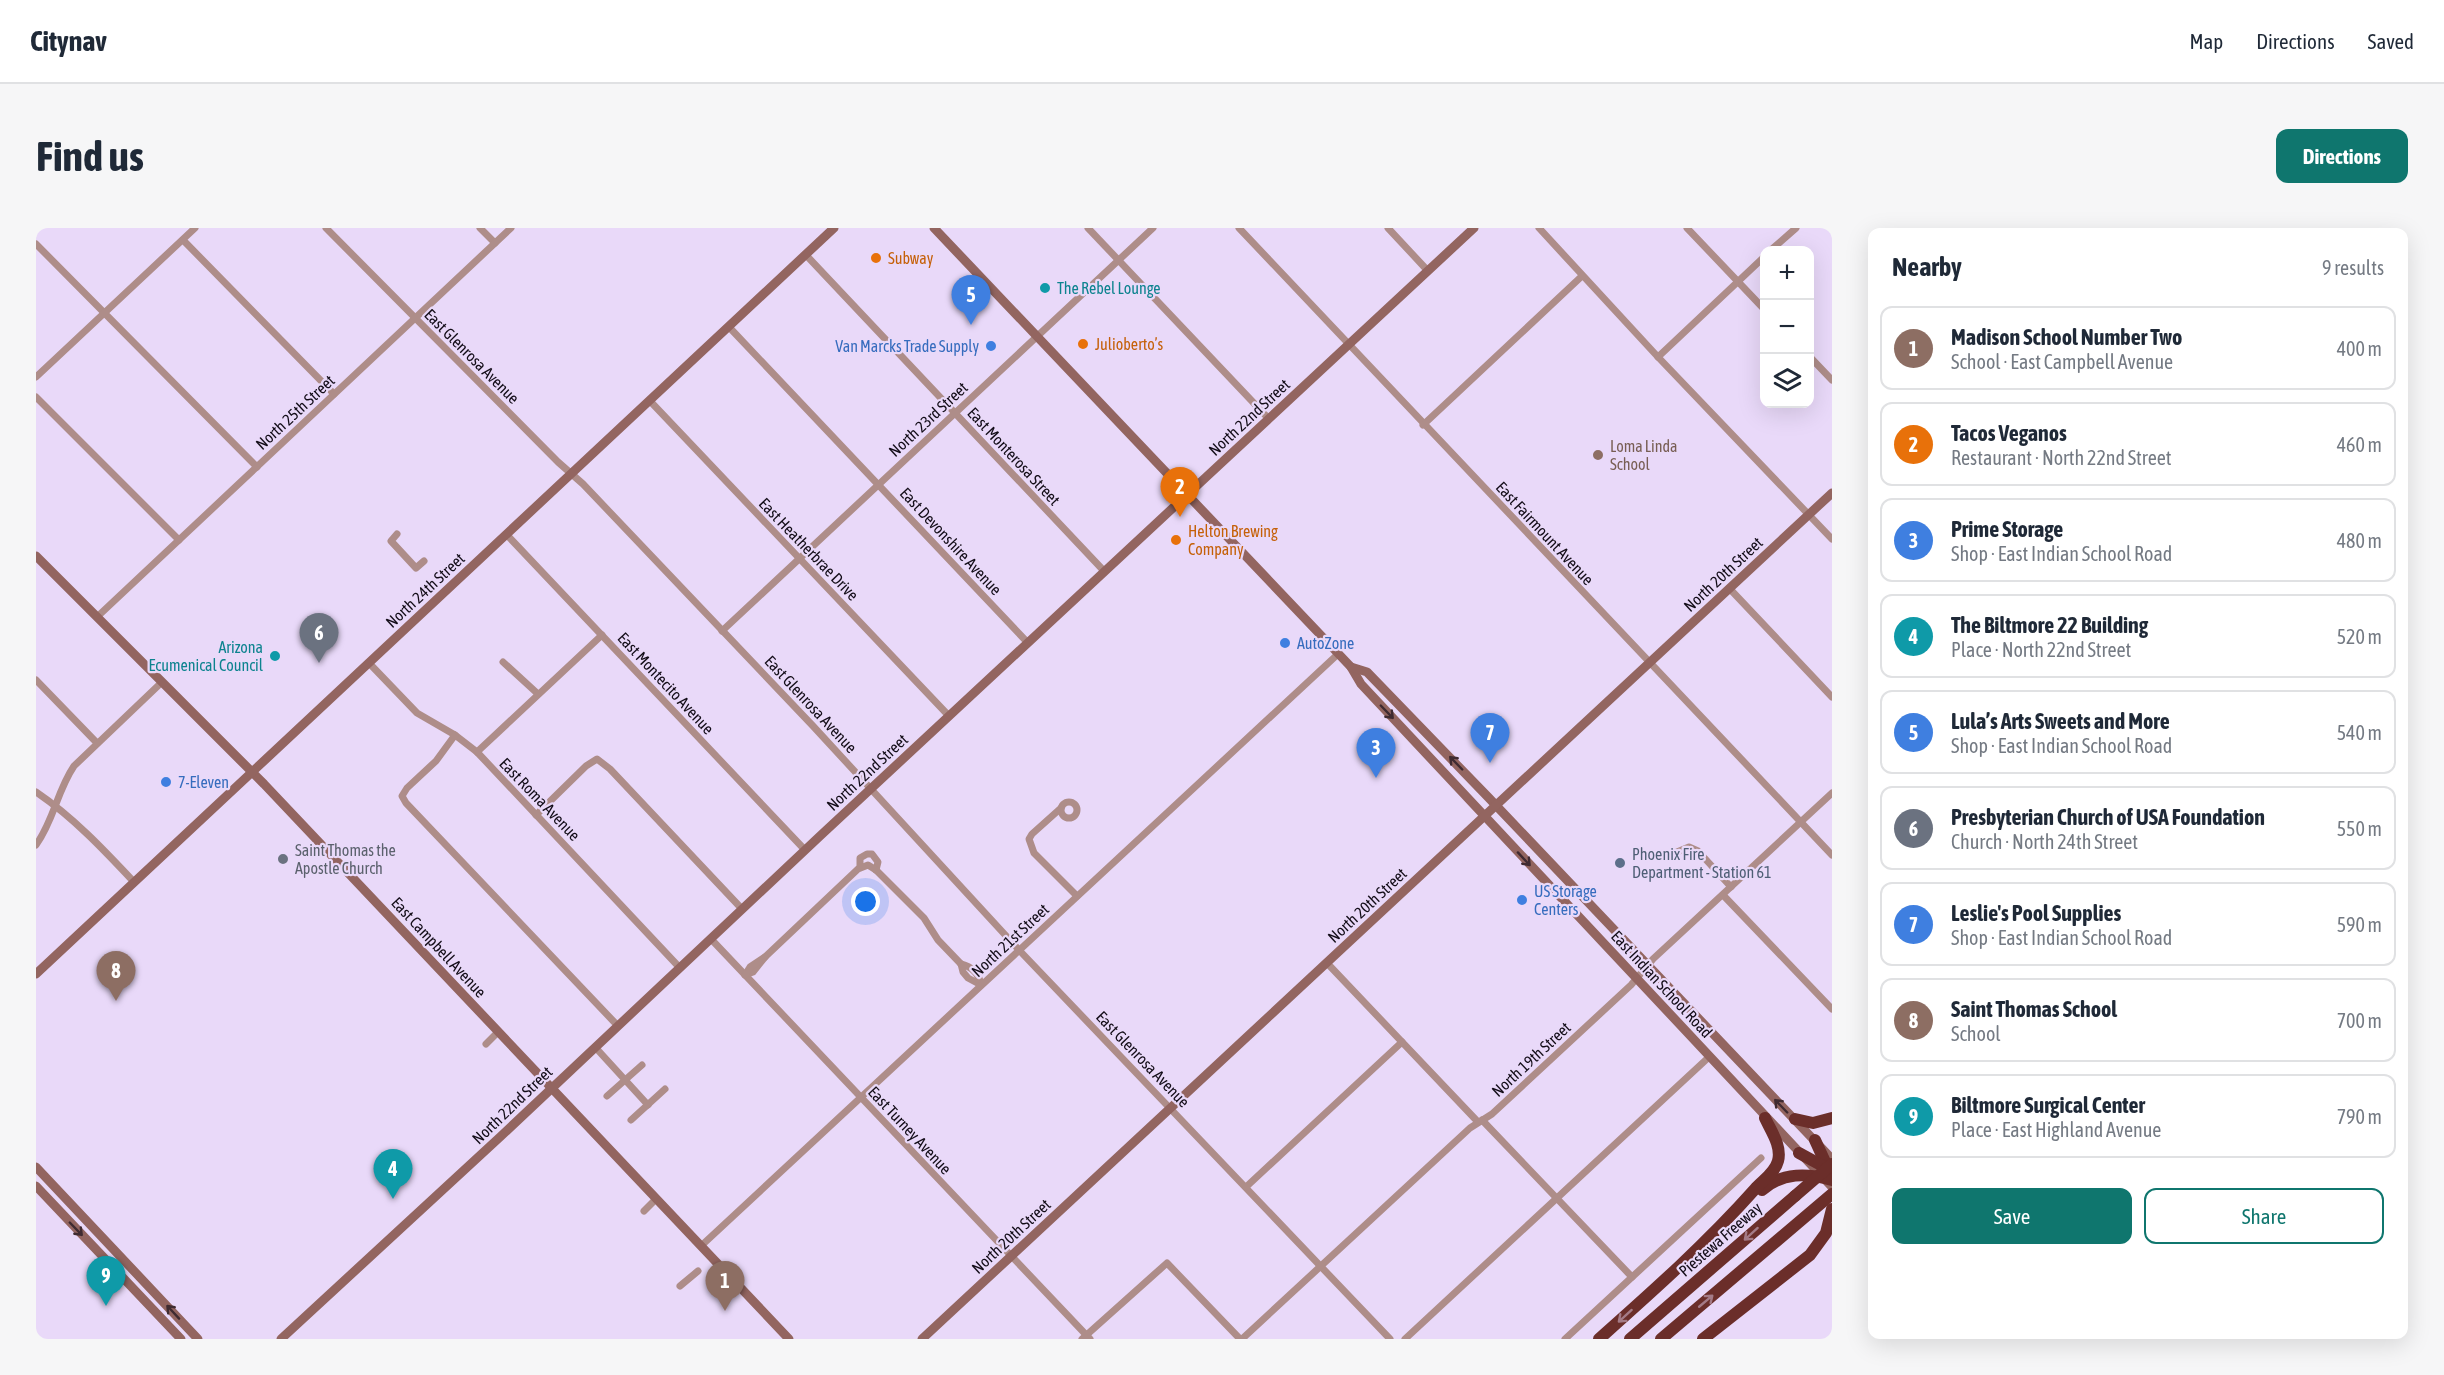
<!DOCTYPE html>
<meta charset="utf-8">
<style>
:root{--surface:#fff;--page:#f6f6f7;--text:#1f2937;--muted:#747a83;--line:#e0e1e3;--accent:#0f766e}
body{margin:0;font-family:"Asap Condensed",sans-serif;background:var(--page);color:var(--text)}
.controls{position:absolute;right:18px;top:18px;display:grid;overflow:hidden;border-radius:12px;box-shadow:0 6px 24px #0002}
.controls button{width:54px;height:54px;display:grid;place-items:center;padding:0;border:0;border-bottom:2px solid var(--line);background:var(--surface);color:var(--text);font:30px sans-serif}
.you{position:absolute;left:830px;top:674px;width:21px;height:21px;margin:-15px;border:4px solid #fff;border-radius:50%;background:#1a73e8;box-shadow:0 0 0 9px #1a73e833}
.badge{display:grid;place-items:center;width:39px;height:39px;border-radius:50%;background:var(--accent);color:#fff;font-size:20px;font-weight:700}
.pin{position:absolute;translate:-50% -50px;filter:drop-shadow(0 2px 3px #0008)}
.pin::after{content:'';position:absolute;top:32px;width:21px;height:18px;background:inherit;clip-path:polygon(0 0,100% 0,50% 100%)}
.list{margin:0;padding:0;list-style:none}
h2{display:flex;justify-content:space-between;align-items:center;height:78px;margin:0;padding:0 24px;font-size:26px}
h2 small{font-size:20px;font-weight:400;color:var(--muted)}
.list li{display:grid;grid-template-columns:39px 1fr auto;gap:18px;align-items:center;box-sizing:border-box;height:84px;margin:0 12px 12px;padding:0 12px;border:2px solid var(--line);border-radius:12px}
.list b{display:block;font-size:22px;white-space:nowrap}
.list p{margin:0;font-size:20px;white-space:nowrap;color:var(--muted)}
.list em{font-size:20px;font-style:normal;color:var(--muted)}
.actions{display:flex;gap:12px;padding:18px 24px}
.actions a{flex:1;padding:14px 0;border:2px solid var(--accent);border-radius:12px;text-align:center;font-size:21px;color:var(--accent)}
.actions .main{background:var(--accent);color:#fff}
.icon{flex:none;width:33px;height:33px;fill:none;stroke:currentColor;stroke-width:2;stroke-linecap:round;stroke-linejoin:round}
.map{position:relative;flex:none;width:1796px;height:1111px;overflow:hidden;border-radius:12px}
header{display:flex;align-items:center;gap:36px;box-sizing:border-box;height:84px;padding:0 30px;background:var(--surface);border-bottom:2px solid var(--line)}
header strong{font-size:28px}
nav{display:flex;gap:33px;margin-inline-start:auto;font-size:21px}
.intro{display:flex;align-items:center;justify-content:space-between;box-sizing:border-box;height:144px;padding:0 36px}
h1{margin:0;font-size:42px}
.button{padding:15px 27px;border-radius:12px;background:var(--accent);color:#fff;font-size:21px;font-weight:700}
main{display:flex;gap:36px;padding:0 36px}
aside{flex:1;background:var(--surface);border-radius:12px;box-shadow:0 6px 24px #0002}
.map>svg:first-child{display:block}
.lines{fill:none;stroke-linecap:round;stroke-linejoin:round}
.street{stroke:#ae8d89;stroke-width:7}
.secondary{stroke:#936560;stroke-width:9}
.highway{stroke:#6b2e2a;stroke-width:12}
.highway-bridge{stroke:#6b2e2a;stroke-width:12}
.oneway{stroke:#3f2b31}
.oneway2{stroke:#a47b87}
.food-dot{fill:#e8710a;stroke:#e9d9f9;stroke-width:2}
.culture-dot{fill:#0f9aa8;stroke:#e9d9f9;stroke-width:2}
.shop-dot{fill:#3f7fe0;stroke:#e9d9f9;stroke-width:2}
.education-dot{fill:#8d6e63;stroke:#e9d9f9;stroke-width:2}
.worship-dot{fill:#6b7280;stroke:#e9d9f9;stroke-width:2}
.service-dot{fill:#5c6f8a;stroke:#e9d9f9;stroke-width:2}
.labels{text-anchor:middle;stroke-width:4.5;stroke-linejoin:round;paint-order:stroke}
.food-label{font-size:16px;fill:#c56008;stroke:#e9d9f9;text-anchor:start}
.culture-label{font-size:16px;fill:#0d838f;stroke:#e9d9f9;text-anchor:start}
.shop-label{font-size:16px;fill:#366cbe;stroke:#e9d9f9;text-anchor:start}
.street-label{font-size:16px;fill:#120c17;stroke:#e9d9f9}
.education-label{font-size:16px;fill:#785e54;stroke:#e9d9f9;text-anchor:start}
.worship-label{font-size:16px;fill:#5b616d;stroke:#e9d9f9;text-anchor:start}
.service-label{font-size:16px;fill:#4e5e75;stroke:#e9d9f9;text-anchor:start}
</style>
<header>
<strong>Citynav</strong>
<nav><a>Map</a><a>Directions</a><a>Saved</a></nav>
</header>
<div class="intro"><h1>Find us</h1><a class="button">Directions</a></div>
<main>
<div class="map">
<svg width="1796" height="1111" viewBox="0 0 1796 1111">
<rect width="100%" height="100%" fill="#e9d9f9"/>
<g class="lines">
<g class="street">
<polyline points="290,0 522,234 547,256 777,498 983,722 1354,1111"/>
<polyline points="444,0 459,15"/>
<polyline points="1052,0 1232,190"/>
<polyline points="1203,0 1796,627"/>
<polyline points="1352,0 1392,43"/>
<polyline points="1503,0 1622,129 1796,311"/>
<polyline points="1651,0 1728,81"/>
<polyline points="147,12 298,166"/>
<polyline points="0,16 221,239"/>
<polyline points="1735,22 1760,0"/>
<polyline points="770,27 1068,343"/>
<polyline points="693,99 992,415"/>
<polyline points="1622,129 1728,29"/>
<polyline points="1774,129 1796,152"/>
<polyline points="0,149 159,0"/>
<polyline points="0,169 143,312"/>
<polyline points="614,173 913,488"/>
<polyline points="1387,197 1546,48"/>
<polyline points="361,306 355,313 380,340 388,333"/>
<polyline points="471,307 769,622"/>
<polyline points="1693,360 1796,469"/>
<polyline points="61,389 475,0"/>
<polyline points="686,403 1117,0"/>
<polyline points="467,434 502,466"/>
<polyline points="333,435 381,485 419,507 441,524 644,740"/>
<polyline points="0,452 61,515"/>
<polyline points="419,507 400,533 371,560 366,568 370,575 581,797"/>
<polyline points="441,524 566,407"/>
<path d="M0,564C37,589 68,622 98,654"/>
<circle cx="1033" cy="582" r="8"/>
<polyline points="1025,580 996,606 993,611 998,625 1041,668"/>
<polyline points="500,587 550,538 561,531 574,541 706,681"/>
<path d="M0,617C18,592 21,563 38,538L126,454"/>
<polyline points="1641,624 1653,619 1662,623 1695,659"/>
<polyline points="824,639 824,630 831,626 836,626 842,634 840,642"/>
<polyline points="1687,667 1796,781"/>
<polyline points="675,711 1054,1111"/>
<polyline points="1291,735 1442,894"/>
<path d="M925,736C937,739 943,746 945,757"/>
<polyline points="709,747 717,744 729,729 822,641 832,637 840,642 888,690 902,712 925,736 927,744 932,750 945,757"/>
<polyline points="709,747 714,739 729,729"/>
<polyline points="450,816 462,804"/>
<polyline points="559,819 612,877"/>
<polyline points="571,868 606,837"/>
<polyline points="595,892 629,861"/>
<polyline points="1446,892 1596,1049"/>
<polyline points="1210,959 1366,814"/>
<polyline points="608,983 620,971"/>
<polyline points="665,1018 1302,426"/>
<polyline points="644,1058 662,1043"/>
<polyline points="1046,1111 1131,1035 1204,1111"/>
<polyline points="1206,1111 1434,900 1456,886 1595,757 1617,731 1796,565"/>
<polyline points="1369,1111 1673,829"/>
<polyline points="1529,1111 1725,930"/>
</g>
<g class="secondary">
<polyline points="898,0 1315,439 1325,456 1796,959"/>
<polyline points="0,328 228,556 753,1111"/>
<polyline points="1315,439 1331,444 1452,569 1796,931"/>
<polyline points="0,746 798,0"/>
<polyline points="0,939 162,1111"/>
<polyline points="0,958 145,1111"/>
<polyline points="245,1111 464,909 784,608 1438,0"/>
<polyline points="886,1111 1796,265"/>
</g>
<g class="highway">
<polyline points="1759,891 1777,895 1796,890"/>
<polyline points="1779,912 1795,947"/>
<polyline points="1763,925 1796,943"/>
<path d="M1726,962C1746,944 1771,945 1796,952"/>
<path d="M1563,1111C1617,1063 1671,1015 1719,961C1727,952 1739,945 1742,933C1746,918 1735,903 1729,890"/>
<polyline points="1594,1111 1759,968"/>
<polyline points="1625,1111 1796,966"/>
<polyline points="1667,1111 1774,1027 1790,1005 1796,981"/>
</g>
<polyline class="highway-bridge" points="1759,968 1796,936"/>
</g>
<defs><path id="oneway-shaft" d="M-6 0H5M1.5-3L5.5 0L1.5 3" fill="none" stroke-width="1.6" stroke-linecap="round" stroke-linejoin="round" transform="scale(1.5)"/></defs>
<g class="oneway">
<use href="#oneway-shaft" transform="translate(1351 484) rotate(46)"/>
<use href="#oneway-shaft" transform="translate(1420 535) rotate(-134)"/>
<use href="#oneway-shaft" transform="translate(1488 631) rotate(47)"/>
<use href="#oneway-shaft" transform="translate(1745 878) rotate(-134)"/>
<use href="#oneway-shaft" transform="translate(40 1001) rotate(46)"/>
<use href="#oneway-shaft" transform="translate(137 1084) rotate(-133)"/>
</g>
<g class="oneway2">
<use href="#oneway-shaft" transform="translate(1715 1006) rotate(138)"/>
<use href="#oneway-shaft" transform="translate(1670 1073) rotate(-40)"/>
<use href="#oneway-shaft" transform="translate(1589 1088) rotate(138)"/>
</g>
<g class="food-dot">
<circle cx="840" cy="30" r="6"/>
<circle cx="1047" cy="116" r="6"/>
<circle cx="1140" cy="312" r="6"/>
</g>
<g class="culture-dot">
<circle cx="1009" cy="60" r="6"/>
<circle cx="239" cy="428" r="6"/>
</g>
<g class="shop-dot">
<circle cx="955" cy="118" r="6"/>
<circle cx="1249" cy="415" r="6"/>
<circle cx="130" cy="554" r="6"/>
<circle cx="1486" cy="672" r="6"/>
</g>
<circle class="education-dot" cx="1562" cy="227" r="6"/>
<circle class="worship-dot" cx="247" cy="631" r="6"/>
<circle class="service-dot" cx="1584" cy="635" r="6"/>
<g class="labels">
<g class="food-label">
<text x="852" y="36">Subway</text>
<text x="1059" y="122">Julioberto’s</text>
<text x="1152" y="309">Helton Brewing<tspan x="1152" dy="18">Company</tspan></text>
</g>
<g class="culture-label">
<text x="1021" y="66">The Rebel Lounge</text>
<text x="227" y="425" text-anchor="end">Arizona<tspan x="227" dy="18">Ecumenical Council</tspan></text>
</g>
<g class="shop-label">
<text x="943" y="124" text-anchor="end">Van Marcks Trade Supply</text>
<text x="1261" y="421">AutoZone</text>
<text x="142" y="560">7-Eleven</text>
<text x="1498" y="669">US Storage<tspan x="1498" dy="18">Centers</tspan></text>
</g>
<g class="street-label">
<text transform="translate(436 128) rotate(45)" y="6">East Glenrosa Avenue</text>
<text transform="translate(259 184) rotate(-43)" y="6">North 25th Street</text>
<text transform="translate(1213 189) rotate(-43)" y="6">North 22nd Street</text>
<text transform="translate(892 191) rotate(-43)" y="6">North 23rd Street</text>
<text transform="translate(978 228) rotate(47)" y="6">East Monterosa Street</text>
<text transform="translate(1509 305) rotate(47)" y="6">East Fairmount Avenue</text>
<text transform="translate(915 313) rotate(47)" y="6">East Devonshire Avenue</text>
<text transform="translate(773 321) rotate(46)" y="6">East Heatherbrae Drive</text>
<text transform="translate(1687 346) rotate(-43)" y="6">North 20th Street</text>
<text transform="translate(389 362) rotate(-43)" y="6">North 24th Street</text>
<text transform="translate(630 455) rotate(47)" y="6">East Montecito Avenue</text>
<text transform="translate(775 476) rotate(47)" y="6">East Glenrosa Avenue</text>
<text transform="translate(831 544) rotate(-43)" y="6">North 22nd Street</text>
<text transform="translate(504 571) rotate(46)" y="6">East Roma Avenue</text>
<text transform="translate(1331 677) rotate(-43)" y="6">North 20th Street</text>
<text transform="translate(974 712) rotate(-43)" y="6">North 21st Street</text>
<text transform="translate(403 719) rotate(47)" y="6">East Campbell Avenue</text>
<text transform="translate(1626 756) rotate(47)" y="6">East Indian School Road</text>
<text transform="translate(1107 831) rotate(46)" y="6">East Glenrosa Avenue</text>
<text transform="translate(1495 831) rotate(-43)" y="6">North 19th Street</text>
<text transform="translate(476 877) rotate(-44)" y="6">North 22nd Street</text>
<text transform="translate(874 902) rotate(47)" y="6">East Turney Avenue</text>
<text transform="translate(975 1008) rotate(-43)" y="6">North 20th Street</text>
<text transform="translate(1684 1011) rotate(-41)" y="6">Piestewa Freeway</text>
</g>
<g class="education-label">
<text x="1574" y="224">Loma Linda<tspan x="1574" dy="18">School</tspan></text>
</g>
<g class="worship-label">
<text x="259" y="628">Saint Thomas the<tspan x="259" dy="18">Apostle Church</tspan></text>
</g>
<g class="service-label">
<text x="1596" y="632">Phoenix Fire<tspan x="1596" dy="18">Department - Station 61</tspan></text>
</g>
</g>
</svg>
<div class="controls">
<button>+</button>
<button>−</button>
<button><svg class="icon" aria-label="layers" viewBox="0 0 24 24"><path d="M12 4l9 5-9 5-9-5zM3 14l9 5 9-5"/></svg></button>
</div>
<div class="you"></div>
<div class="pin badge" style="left:689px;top:1083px;background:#8d6e63">1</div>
<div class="pin badge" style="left:1144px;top:289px;background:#e8710a">2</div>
<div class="pin badge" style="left:1340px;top:550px;background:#3f7fe0">3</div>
<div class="pin badge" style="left:357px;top:971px;background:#0f9aa8">4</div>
<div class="pin badge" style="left:935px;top:97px;background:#3f7fe0">5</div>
<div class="pin badge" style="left:283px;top:435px;background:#6b7280">6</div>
<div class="pin badge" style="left:1454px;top:535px;background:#3f7fe0">7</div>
<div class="pin badge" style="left:80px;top:773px;background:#8d6e63">8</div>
<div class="pin badge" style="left:70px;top:1078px;background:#0f9aa8">9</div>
</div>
<aside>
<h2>Nearby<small>9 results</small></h2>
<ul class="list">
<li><span class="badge" style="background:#8d6e63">1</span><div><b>Madison School Number Two</b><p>School · East Campbell Avenue</p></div><em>400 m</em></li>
<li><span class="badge" style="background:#e8710a">2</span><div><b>Tacos Veganos</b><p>Restaurant · North 22nd Street</p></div><em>460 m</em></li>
<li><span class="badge" style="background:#3f7fe0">3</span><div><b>Prime Storage</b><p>Shop · East Indian School Road</p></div><em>480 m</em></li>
<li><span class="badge" style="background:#0f9aa8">4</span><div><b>The Biltmore 22 Building</b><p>Place · North 22nd Street</p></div><em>520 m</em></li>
<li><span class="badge" style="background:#3f7fe0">5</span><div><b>Lula’s Arts Sweets and More</b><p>Shop · East Indian School Road</p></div><em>540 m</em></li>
<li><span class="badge" style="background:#6b7280">6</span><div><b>Presbyterian Church of USA Foundation</b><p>Church · North 24th Street</p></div><em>550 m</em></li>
<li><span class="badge" style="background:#3f7fe0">7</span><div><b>Leslie's Pool Supplies</b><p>Shop · East Indian School Road</p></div><em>590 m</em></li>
<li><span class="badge" style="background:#8d6e63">8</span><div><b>Saint Thomas School</b><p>School</p></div><em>700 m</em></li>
<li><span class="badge" style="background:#0f9aa8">9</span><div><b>Biltmore Surgical Center</b><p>Place · East Highland Avenue</p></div><em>790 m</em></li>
</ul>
<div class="actions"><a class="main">Save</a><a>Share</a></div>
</aside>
</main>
